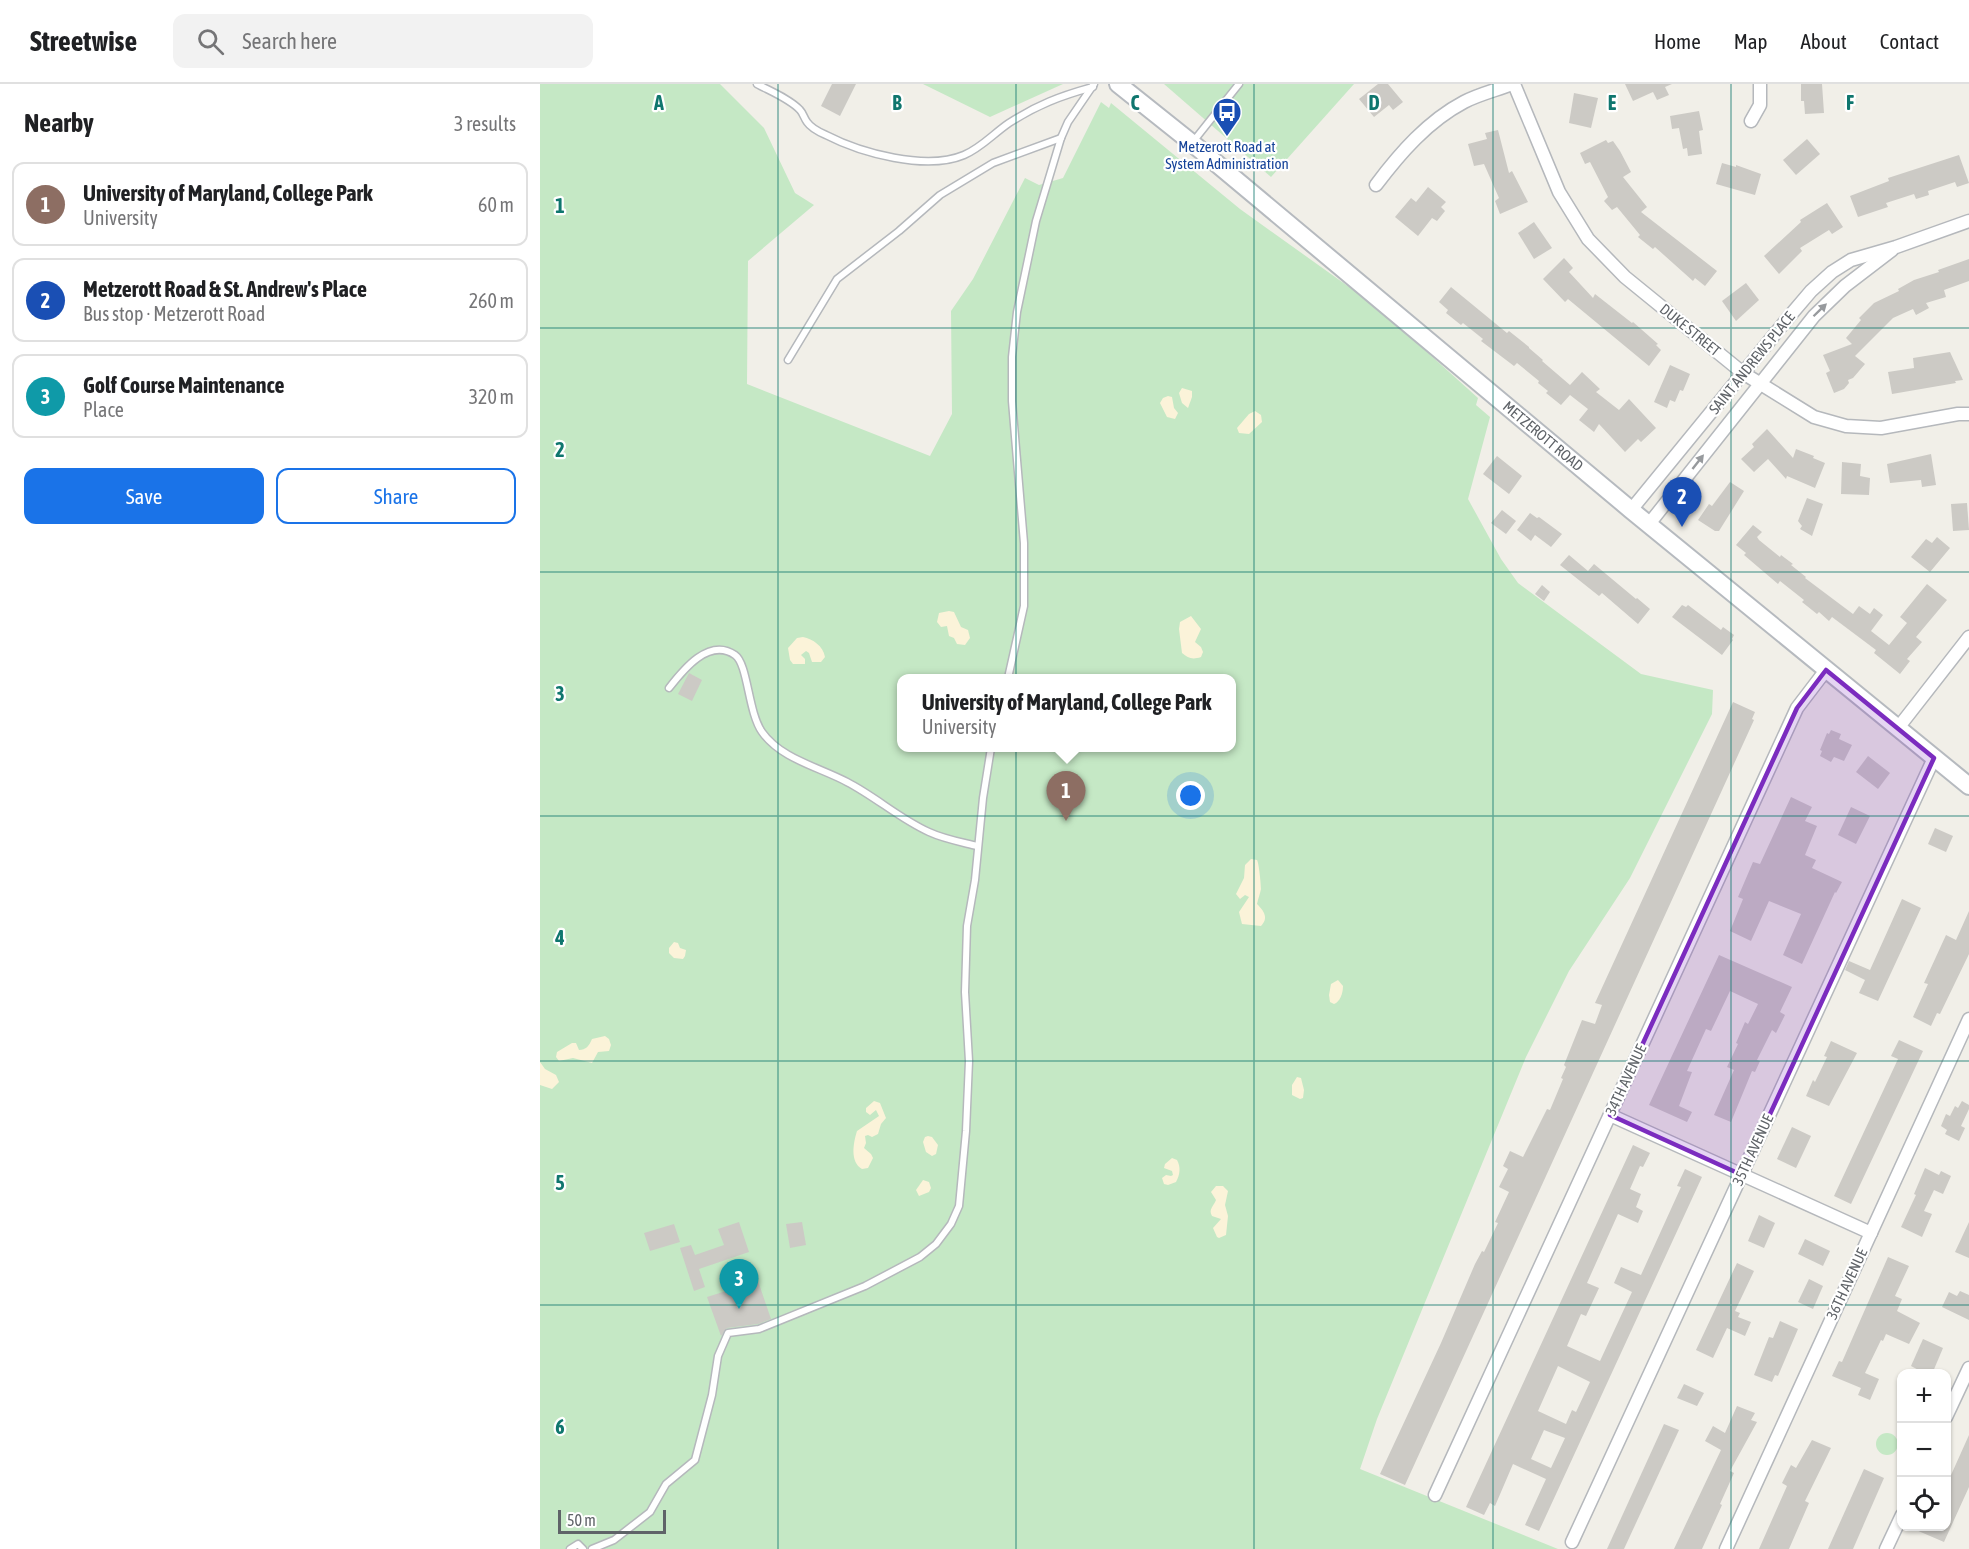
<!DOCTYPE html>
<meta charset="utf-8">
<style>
:root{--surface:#fff;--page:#f2f2f2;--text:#202124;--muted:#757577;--line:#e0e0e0;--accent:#1a73e8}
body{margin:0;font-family:"Asap Condensed",sans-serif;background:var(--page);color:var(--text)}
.controls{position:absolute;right:18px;bottom:18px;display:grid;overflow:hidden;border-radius:12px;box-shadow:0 2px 4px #0004}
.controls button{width:54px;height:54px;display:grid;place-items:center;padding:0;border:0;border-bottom:2px solid var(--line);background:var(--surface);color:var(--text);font:30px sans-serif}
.scale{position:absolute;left:18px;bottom:15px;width:108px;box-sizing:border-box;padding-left:6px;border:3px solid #5f6368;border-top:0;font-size:16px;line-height:21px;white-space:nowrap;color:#5f6368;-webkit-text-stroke:4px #fff;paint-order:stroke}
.you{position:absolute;left:651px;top:712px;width:21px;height:21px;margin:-15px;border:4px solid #fff;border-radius:50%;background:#1a73e8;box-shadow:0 0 0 9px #1a73e833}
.badge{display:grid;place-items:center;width:39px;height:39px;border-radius:50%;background:var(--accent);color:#fff;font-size:20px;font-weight:700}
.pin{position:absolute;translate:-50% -50px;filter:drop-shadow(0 2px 3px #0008)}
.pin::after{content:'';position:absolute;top:32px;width:21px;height:18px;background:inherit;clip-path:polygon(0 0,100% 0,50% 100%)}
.popup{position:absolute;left:357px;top:590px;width:339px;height:78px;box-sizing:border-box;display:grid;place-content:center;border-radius:12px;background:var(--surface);filter:drop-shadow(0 2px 4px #0005);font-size:20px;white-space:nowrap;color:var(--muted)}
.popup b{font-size:22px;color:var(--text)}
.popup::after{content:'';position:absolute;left:50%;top:100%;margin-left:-12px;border:12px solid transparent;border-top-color:var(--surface)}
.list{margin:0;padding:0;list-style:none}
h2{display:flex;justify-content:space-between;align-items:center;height:78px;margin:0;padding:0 24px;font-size:26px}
h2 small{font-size:20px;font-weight:400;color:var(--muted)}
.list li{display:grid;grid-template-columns:39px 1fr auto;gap:18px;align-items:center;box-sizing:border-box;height:84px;margin:0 12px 12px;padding:0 12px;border:2px solid var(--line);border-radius:12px}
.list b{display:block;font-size:22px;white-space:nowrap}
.list p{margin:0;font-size:20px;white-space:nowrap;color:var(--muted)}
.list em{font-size:20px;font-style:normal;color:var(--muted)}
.actions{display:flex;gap:12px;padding:18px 24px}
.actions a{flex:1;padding:14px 0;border:2px solid var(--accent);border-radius:12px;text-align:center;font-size:21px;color:var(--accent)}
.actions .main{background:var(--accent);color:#fff}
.icon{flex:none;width:33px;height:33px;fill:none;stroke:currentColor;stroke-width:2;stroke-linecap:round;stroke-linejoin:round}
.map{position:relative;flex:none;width:1429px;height:1465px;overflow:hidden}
header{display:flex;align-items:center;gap:36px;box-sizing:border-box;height:84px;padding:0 30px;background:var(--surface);border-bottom:2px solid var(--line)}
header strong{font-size:28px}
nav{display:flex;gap:33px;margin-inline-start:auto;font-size:21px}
.search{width:420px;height:54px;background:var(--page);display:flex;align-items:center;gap:15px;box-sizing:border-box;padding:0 21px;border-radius:12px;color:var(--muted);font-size:22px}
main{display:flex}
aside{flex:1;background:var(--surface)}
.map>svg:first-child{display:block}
.green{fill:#c5e8c5;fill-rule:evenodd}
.sand{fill:#fbf3d9}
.building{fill:#cccac5;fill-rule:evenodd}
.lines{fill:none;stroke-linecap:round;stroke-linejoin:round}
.lane-casing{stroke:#b5b8bc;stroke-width:9}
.street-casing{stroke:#b5b8bc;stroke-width:15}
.secondary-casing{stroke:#b6babf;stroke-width:20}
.lane{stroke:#fff;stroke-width:6}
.street{stroke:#fff;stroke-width:12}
.secondary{stroke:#fff;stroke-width:16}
.oneway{fill:#979a9d}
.marked{fill:#7b2cbf;fill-opacity:0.2;stroke:#7b2cbf;stroke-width:4.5;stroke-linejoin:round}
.grid{fill:none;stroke:#0f766e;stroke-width:1.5;stroke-opacity:0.55}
.labels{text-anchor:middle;stroke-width:4.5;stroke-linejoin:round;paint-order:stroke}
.transit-label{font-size:15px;fill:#164399;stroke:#fff}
.street-label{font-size:15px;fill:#5f6368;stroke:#fff}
.grid-label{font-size:20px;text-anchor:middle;font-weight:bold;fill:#0f766e;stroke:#fff;stroke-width:4.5;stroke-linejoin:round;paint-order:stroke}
</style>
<header>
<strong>Streetwise</strong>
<div class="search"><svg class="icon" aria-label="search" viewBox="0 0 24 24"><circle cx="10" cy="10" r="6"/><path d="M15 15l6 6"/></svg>Search here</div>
<nav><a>Home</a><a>Map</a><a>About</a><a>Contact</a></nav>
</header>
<main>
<aside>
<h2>Nearby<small>3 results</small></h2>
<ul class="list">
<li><span class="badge" style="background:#8d6e63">1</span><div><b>University of Maryland, College Park</b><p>University</p></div><em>60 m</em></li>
<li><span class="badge" style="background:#1a4fb4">2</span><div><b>Metzerott Road &amp; St. Andrew's Place</b><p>Bus stop · Metzerott Road</p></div><em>260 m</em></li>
<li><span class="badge" style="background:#0f9aa8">3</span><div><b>Golf Course Maintenance</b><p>Place</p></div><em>320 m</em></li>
</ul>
<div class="actions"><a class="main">Save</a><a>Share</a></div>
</aside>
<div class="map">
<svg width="1429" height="1465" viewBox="0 0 1429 1465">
<rect width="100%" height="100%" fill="#f1efe8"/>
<g class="green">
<path d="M0,0H180L224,44L255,109L274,121L208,177L207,300L390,372L412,330L411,227L433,195L485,94L499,101L523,94L561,18L569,24L571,19L700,125L837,223L938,314L936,321L950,333L928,415L961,475L978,499L1101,590L1173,606L1172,630L1090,794L1029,887L986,973L837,1335L820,1385L1018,1465H0ZM361,594H691V664H361Z"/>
<polygon points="383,0 523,0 450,33"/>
<polygon points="624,0 814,0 731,93"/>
<circle cx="1347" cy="1360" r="11"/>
</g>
<g class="sand">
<polygon points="642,304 652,307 652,313 648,324 642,319 639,309"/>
<polygon points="628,312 632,313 634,324 638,329 635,335 627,333 620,319 623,314"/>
<polygon points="715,327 721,331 722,338 709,350 699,349 697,344 709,330"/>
<polygon points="409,527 414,528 421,543 428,546 430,554 425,561 417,560 414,554 409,552 407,542 401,543 397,538 399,529"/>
<path d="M651,532L661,545L655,558L661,563L663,568L661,573C652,576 648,574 642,569L639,545L640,538Z"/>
<path d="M263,553C273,555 283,562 285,573L281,578H272L269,569L266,567L261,571L265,575V580H253L250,576L248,564L257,554Z"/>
<path d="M711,775L717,776C719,779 721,801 721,805C720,810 718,815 717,820C724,827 729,834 721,842L702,840L699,828L709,813L705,811L700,815L696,810L704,794L705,781Z"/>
<polygon points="134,858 138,859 140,864 146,866 145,872 143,875 134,874 129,869 129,864"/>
<path d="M798,896L803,902C803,909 800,918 794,920L790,918L789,911L791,900Z"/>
<path d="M65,952L69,955L71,961L69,967L58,968L52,979L33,974L19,977L16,973L17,968L32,959H36L39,966C46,966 49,962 52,955Z"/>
<polygon points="0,978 5,985 16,991 19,998 12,1005 0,1001"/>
<polygon points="757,993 761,994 764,1006 763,1014 760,1015 752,1011 752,1001"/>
<path d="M334,1017L340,1019L346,1034L341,1040L338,1050L332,1053L328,1051L325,1052L326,1059L324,1064L331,1070L333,1074L328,1084L322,1085C310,1078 313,1060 317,1047L339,1032L336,1026L330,1031L326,1028V1024Z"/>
<polygon points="388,1052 392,1053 398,1061 396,1070 392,1072 386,1068 383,1058 385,1053"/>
<path d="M632,1074L637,1076C641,1083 640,1091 636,1098L628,1101L624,1100L622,1094L626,1091L631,1092L633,1091L632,1087L624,1084L625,1080Z"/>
<polygon points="383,1096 389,1098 391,1104 389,1108 379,1112 376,1106"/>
<path d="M676,1102H683L688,1107L685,1121L688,1132L686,1151L679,1154L677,1153L673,1144L681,1135L672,1132C668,1125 674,1122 676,1116L671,1108Z"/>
</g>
<g class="building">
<polygon points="292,0 316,0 300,32 281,22"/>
<polygon points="838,0 848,0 863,18 853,26 849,21 834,33 819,15"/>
<polygon points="1085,0 1132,0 1125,3 1129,11 1117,16 1113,8 1093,17"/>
<polygon points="1261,0 1282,0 1284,29 1265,30 1264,17 1261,17"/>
<polygon points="1034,9 1058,14 1051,44 1029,39"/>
<polygon points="1159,27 1163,46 1159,47 1162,70 1148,72 1147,64 1143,65 1139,44 1132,45 1130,32"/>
<polygon points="958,46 969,89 972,87 988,118 960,130 955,117 959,114 944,80 934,82 928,60 947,55 945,49"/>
<polygon points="1267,55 1280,70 1256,91 1243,76"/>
<polygon points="1066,56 1068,59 1073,57 1080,67 1091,88 1083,93 1107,123 1101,128 1177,187 1165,202 1155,194 1153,197 1115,163 1113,165 1098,153 1100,151 1077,123 1072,126 1064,117 1068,113 1050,78 1045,80 1040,69"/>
<polygon points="1419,71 1429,99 1417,103 1415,98 1388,107 1389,111 1376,115 1374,110 1346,119 1348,123 1318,133 1310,112 1349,97 1348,94"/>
<polygon points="1182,79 1196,83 1196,81 1221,90 1215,111 1176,100"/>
<polygon points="888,103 906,118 901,123 905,127 897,137 892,134 878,152 855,133 871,114 876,118"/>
<polygon points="1287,119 1303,143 1292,150 1289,146 1260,164 1262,167 1239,190 1224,172 1261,138 1260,136"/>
<polygon points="994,138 1012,164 994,175 978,149"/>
<polygon points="1024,174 1033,184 1029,188 1053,214 1055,210 1092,239 1093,238 1118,260 1116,261 1121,266 1109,282 1028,215 1025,218 1003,195"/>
<polygon points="1429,175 1429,197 1404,206 1406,213 1386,219 1389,224 1376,231 1373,225 1353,234 1315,272 1325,280 1313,294 1308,296 1309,299 1304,305 1294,309 1286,289 1290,287 1283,271 1312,260 1306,254 1321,236 1319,234 1334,219 1359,207 1358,205 1374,196 1399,188 1398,186"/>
<polygon points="1206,199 1219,216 1196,237 1182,217"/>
<polygon points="911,203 967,249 969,247 989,263 989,264 1003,276 1002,277 1030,301 1042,288 1060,305 1056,308 1079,326 1089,315 1116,344 1101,358 1098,355 1085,368 1059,340 1054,348 1039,336 1048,325 1030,311 1021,321 1006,309 1008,307 998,299 999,297 977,279 974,282 941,257 943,255 923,239 921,241 906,229 908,226 899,218"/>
<polygon points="1410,268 1423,296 1415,297 1416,299 1352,310 1348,288 1374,284 1373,274"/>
<polygon points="1130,281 1150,290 1143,307 1140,306 1135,318 1130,316 1127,324 1114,318"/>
<polygon points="1227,345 1253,374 1256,365 1274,372 1273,374 1285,379 1275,404 1247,392 1246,395 1228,375 1214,388 1201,375 1214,363 1212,360"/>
<polygon points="1391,370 1396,401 1382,403 1381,396 1350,399 1347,380"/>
<polygon points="957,372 982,392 969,410 943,390"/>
<polygon points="1302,378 1321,380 1320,392 1330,394 1329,411 1301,410"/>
<polygon points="1190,398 1204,407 1179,447 1175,447 1158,436 1169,420 1172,422"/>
<polygon points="1267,414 1283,420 1272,452 1260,445 1262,442 1258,437"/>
<polygon points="1427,419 1429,446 1413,447 1411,420"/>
<polygon points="962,426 976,437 966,450 951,439"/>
<polygon points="990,429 997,434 999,433 1022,450 1011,463 995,451 991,457 977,446"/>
<polygon points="1213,441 1222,448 1217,453 1219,456 1240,473 1241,471 1253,480 1251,481 1266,493 1265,494 1313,530 1319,522 1330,530 1334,524 1343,531 1331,547 1349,561 1367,539 1360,533 1387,500 1407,516 1376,553 1382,558 1367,575 1370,577 1360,590 1334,569 1336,566 1292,533 1289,537 1279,528 1277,530 1262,518 1264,516 1240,497 1238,500 1204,471 1206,469 1196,461"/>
<polygon points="1397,453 1410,464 1390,488 1371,473 1386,455 1392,459"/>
<polygon points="1029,471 1048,487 1054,480 1096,515 1097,514 1110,525 1098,540 1062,509 1059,512 1020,481"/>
<polygon points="1002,501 1010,508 1004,517 995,510"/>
<polygon points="1142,521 1146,523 1148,521 1181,546 1183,543 1194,551 1192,555 1193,556 1182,571 1132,533"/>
<polygon points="149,589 162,596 152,617 138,610"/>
<polygon points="1193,618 1215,628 1212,635 1214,636 865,1401 840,1390 901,1259 935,1180 942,1167 944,1168 958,1139 955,1138 969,1108 959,1103 968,1085 963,1082 970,1067 983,1073 1007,1025 1010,1026 1023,995 1021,994 1026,983 1024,981 1042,936 1055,940 1062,921 1055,919"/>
<polygon points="1291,646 1301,650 1299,655 1312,661 1304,677 1294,673 1291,678 1280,672 1282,667 1280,666 1287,649 1289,650"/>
<polygon points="1328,672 1350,689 1338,705 1316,688"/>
<polygon points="1251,713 1272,723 1265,737 1277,742 1265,771 1276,776 1272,784 1302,798 1296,809 1295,808 1262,880 1243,871 1261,830 1229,817 1211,857 1190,847 1203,815 1198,813 1213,778 1220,780"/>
<polygon points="1311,723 1330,732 1316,760 1298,751"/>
<polygon points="1395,744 1413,752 1406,768 1388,760"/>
<polygon points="1362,815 1381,824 1338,917 1319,909 1325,896 1305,886 1309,877 1330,886"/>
<polygon points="1429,827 1429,870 1400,930 1397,929 1391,942 1373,933 1388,900 1384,899 1406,851 1416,856"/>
<polygon points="1179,871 1252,903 1240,928 1245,931 1236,949 1232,946 1217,976 1220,977 1215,988 1212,987 1191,1038 1174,1031 1194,986 1187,983 1198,960 1196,959 1205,938 1208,940 1218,920 1190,907 1171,947 1166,945 1147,987 1152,988 1139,1022 1152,1028 1147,1038 1109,1021"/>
<polygon points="1359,956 1383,967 1311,1120 1294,1112 1358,975 1351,972"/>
<polygon points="1291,957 1317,969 1289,1022 1266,1012 1273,996 1275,998 1287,973 1284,972"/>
<polygon points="1422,1017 1429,1021 1429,1025 1421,1042 1425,1044 1419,1057 1405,1050 1407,1046 1401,1042 1406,1030 1410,1032 1415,1022 1418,1024"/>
<polygon points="1252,1043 1271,1052 1256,1084 1237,1075"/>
<path d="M1093,1061L1110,1069L1103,1083L1100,1082L1090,1105L1101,1110L1096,1123L1103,1127L1098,1139L1078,1130L1047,1199L1059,1204L1046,1232L1041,1230L1027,1262L1060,1277L1092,1208L1074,1199L1081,1183L1101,1191L1141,1103L1137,1102L1145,1085L1162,1093L999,1447L985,1441L1006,1395L973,1380L955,1422L950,1419L944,1431L926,1423ZM1018,1282L1050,1298L1036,1328L1032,1326L1026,1340L998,1327ZM1004,1346L1025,1354L1011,1384L991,1375Z"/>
<polygon points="1385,1084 1399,1091 1401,1087 1411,1092 1403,1110 1394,1106 1384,1127 1392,1130 1382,1153 1361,1143 1376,1111 1374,1110"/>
<polygon points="1219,1131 1235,1139 1224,1164 1208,1157"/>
<polygon points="199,1138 209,1168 159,1185 165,1203 154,1207 140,1164 151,1161 155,1171 184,1161 178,1145"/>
<polygon points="262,1138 266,1161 250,1164 246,1140"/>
<polygon points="1429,1138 1429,1174 1415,1168"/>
<polygon points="134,1140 140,1158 110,1167 104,1149"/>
<polygon points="1265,1155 1290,1167 1283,1182 1258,1170"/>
<polygon points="1348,1173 1369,1182 1355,1212 1362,1215 1357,1227 1380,1239 1369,1260 1346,1250 1343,1257 1341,1256 1325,1289 1339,1295 1330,1316 1318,1311 1321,1304 1292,1292 1299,1277 1302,1278"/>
<polygon points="1197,1179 1214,1187 1195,1227 1200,1229 1198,1233 1211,1238 1205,1252 1187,1244 1173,1274 1156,1266"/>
<polygon points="1269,1195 1283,1202 1273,1225 1258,1218"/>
<polygon points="218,1197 231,1235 218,1240 187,1244 181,1252 167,1213"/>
<polygon points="1420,1207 1429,1211 1429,1236 1402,1223 1409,1208 1417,1212"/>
<polygon points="1240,1237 1258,1245 1238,1292 1235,1291 1232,1298 1214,1291 1229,1253 1233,1254"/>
<polygon points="1383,1255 1403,1264 1392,1290 1386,1290 1371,1282"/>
<polygon points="1144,1300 1164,1309 1157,1322 1137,1314"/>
<polygon points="1197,1322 1215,1329 1211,1336 1217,1338 1190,1387 1194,1389 1180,1420 1182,1421 1162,1465 1134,1465 1181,1366 1165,1357 1173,1342 1185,1349"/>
<polygon points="1124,1340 1139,1346 1084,1465 1067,1465"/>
<polygon points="1429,1351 1429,1403 1404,1458 1369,1443 1407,1443 1407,1400"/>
<polygon points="1272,1356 1291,1364 1265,1417 1269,1419 1249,1465 1219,1465 1247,1402 1242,1399 1251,1381 1256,1384"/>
<polygon points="1324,1385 1344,1394 1313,1465 1288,1465"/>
</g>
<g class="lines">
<g class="lane-casing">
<g id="lane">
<path d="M217,0C230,7 250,15 260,26C263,29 264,34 267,38C271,44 279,48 286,51C321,69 386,87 424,71C441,64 453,50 469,39C497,21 520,12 553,3"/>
<polyline points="652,59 699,0"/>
<polyline points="248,276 297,195 359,147 400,111 453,79 521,54"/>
<polyline points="468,594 484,522 484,459 472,317 472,273 477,228 496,137 521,54 528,38 554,0"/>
<path d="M129,604C143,586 169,553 195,571C208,580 208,628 222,648C241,675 279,683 307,698C336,713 360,735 389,748C404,755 421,758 437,762"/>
<polyline points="30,1465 38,1460 43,1465"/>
<polyline points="52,1465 74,1456 110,1428 126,1400 155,1376 172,1311 178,1272 188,1249 219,1245 325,1202 380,1173 396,1160 411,1140 419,1122 426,1047 429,977 425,908 427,842 435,796 443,714 451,664"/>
</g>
</g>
<g class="street-casing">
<g id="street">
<polyline points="974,0 1019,108 1048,155 1085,193 1203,289 1274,333 1306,342 1341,344 1418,330 1429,330"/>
<polyline points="1211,37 1220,21 1220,0"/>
<path d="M836,101C860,69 888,37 924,18C939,10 957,6 972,0"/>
<polyline points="1091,426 1248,234 1271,207 1292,188 1311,176 1356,163 1429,137"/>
<polyline points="1109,440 1274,232 1305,202 1352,166"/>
<polyline points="1358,644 1429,553"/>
<polyline points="1070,1031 1331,1149"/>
<polyline points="1406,1333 1429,1284"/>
<polyline points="895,1411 1257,624 1286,586"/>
<polyline points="1032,1458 1394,674"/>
<polyline points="1186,1465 1429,935"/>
<polyline points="1346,1465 1362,1431"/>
</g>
</g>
<g class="secondary-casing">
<g id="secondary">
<path id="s1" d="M578,0L652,59L1091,426L1429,702"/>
</g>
</g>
<use href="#lane" class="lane"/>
<use href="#street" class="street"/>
<use href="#secondary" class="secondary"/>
</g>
<defs><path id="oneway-solid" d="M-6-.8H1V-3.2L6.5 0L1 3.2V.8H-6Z" transform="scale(1.5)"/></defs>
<g class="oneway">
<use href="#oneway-solid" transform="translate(1280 226) rotate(-44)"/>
<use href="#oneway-solid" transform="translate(1158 378) rotate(-52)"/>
</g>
<path class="marked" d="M1286,586L1394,674L1202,1091L1070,1031L1257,624Z"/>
<path class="grid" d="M238,0V1465M476,0V1465M714,0V1465M953,0V1465M1191,0V1465M0,244H1429M0,488H1429M0,732H1429M0,977H1429M0,1221H1429"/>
<defs>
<g id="bus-pin" transform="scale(1.5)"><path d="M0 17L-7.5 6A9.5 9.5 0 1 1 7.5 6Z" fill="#1a4fb4" stroke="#fff"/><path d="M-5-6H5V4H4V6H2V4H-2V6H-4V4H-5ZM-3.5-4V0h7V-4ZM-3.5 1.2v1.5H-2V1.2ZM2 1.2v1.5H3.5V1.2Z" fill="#fff"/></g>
</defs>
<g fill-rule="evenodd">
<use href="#bus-pin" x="687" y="28"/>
</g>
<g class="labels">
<g class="transit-label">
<text x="687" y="68">Metzerott Road at<tspan x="687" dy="17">System Administration</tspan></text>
</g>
<g class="street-label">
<text transform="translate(1150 246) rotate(39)" y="5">DUKE STREET</text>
<text transform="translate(1212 279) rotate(-51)" y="5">SAINT ANDREWS PLACE</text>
<text dy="5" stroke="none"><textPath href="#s1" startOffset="552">METZEROTT ROAD</textPath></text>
<text transform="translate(1086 996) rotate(-65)" y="5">34TH AVENUE</text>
<text transform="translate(1213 1066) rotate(-65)" y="5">35TH AVENUE</text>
<text transform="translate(1307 1200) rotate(-65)" y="5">36TH AVENUE</text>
</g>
</g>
<g class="grid-label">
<text x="119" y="26">A</text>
<text x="357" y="26">B</text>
<text x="595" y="26">C</text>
<text x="834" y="26">D</text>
<text x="1072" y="26">E</text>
<text x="1310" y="26">F</text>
<text x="20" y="129">1</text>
<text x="20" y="373">2</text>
<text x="20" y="617">3</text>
<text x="20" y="861">4</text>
<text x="20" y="1106">5</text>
<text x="20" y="1350">6</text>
</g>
</svg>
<div class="controls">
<button>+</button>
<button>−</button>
<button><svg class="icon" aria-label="locate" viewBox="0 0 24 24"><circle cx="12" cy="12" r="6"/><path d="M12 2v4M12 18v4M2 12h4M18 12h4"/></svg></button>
</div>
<div class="scale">50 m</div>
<div class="you"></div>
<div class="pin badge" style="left:526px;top:737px;background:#8d6e63">1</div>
<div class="popup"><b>University of Maryland, College Park</b>University</div>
<div class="pin badge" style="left:1142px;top:443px;background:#1a4fb4">2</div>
<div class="pin badge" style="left:199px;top:1225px;background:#0f9aa8">3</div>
</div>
</main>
